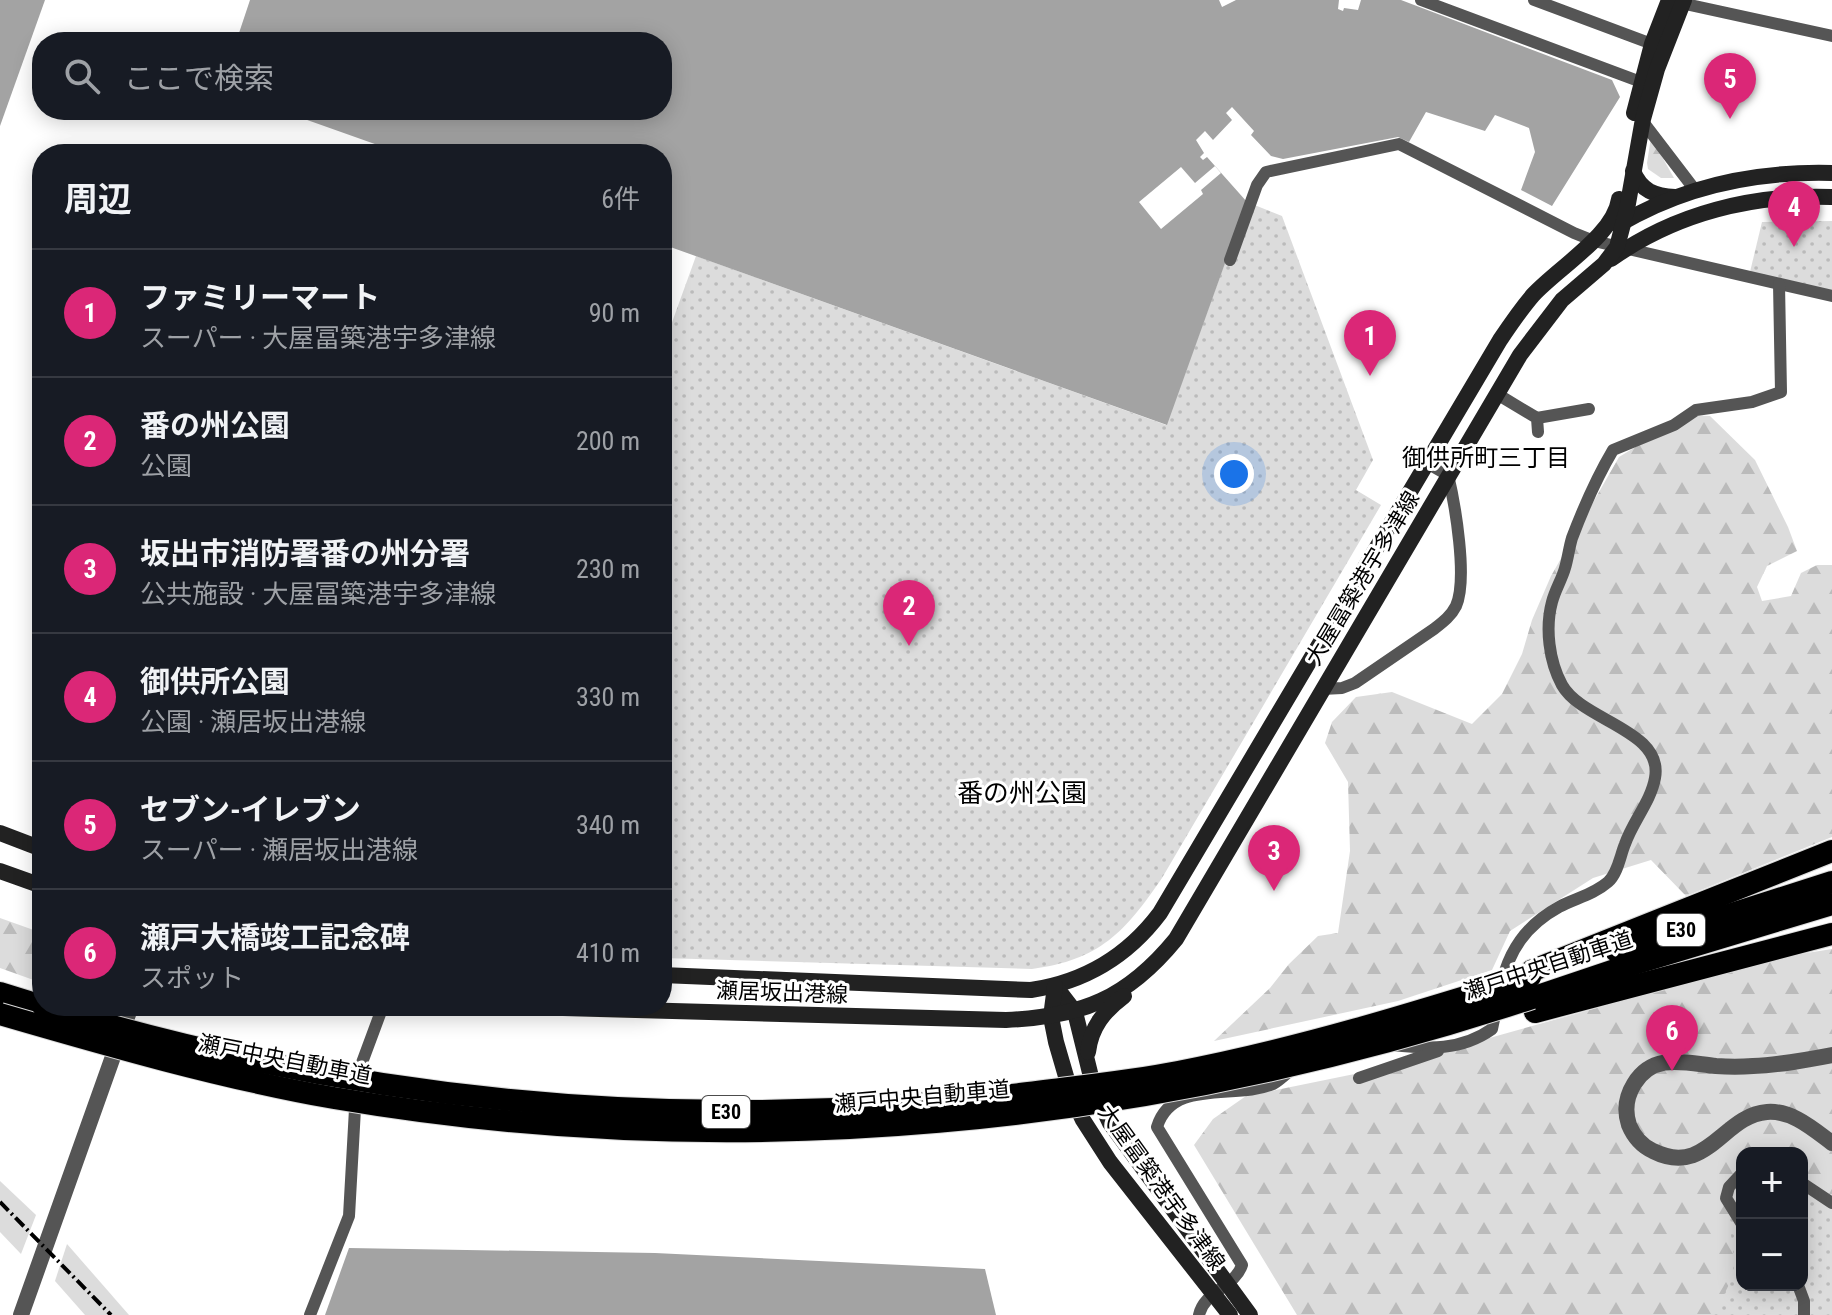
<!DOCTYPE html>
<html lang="ja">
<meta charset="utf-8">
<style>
:root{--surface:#171b24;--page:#20242c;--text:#f1f3f6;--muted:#9ea1a6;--line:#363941;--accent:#db2777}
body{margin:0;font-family:"Roboto Condensed","Noto Sans JP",sans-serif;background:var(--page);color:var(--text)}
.controls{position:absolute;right:24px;bottom:24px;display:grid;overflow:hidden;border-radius:16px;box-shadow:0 4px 20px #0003}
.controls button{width:72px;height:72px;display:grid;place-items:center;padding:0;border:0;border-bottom:2px solid var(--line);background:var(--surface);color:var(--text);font:40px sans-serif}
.you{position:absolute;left:1234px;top:474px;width:28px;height:28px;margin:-20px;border:6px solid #fff;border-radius:50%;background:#1a73e8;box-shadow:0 0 0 12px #1a73e833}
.badge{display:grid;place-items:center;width:52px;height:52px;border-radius:50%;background:var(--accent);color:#fff;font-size:26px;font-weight:700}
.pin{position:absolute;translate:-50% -66px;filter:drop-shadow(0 2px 4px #0008)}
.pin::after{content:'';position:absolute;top:42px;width:28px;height:24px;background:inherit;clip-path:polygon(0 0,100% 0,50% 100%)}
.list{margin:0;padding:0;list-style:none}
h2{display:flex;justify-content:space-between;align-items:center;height:104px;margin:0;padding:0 32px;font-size:34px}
h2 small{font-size:26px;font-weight:400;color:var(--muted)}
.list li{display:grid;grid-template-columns:52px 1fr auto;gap:24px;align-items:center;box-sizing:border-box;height:128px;padding:0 32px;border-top:2px solid var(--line)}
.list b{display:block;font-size:30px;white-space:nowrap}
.list p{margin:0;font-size:26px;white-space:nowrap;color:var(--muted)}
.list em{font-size:26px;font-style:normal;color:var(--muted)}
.icon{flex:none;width:44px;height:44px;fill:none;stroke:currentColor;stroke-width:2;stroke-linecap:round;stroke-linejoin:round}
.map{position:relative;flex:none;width:1832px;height:1315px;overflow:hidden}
.search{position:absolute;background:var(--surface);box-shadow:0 4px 20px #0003;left:32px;top:32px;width:640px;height:88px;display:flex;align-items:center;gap:20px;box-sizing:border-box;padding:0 28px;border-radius:32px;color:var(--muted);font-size:30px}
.panel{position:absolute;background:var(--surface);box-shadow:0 4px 20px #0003;left:32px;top:144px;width:640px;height:872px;border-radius:32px}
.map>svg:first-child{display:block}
.green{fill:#dcdcdc}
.forest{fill:url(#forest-firs);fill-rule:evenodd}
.park{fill:url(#park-dots)}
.water{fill:#a3a3a3}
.pier{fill:#fff}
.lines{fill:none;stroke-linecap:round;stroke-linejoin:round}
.motorway-casing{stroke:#dbdbdb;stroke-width:24}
.minor{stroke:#555;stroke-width:12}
.tertiary{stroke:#555;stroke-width:16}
.secondary{stroke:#222;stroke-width:16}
.motorway{stroke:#000;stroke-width:22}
.rail{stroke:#000;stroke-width:4;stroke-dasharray:12 4 2 4;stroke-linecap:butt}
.motorway-bridge-casing{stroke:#dbdbdb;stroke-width:24;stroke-linecap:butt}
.motorway-bridge{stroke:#000;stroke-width:22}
.labels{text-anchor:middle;stroke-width:6;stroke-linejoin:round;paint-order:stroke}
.shield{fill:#fff;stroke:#4c4c4c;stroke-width:2}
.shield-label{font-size:20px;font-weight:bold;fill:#000}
.street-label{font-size:22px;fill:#000;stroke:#fff}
.neighbourhood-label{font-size:24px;fill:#000;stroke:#fff}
.quarter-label{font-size:26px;fill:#000;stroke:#fff}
</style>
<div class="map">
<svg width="1832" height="1315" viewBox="0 0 1832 1315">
<defs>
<pattern id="forest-firs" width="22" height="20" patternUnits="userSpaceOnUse" patternTransform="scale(2)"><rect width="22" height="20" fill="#dcdcdc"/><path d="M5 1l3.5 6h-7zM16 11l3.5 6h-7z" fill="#bbb"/></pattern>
<pattern id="park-dots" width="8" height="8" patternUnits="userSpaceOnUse" patternTransform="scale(2)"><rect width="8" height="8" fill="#dcdcdc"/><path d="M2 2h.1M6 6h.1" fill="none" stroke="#bbb" stroke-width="1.8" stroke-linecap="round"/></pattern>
</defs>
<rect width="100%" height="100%" fill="#fff"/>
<g class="green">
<polygon points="0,1181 36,1215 21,1254 0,1232"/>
<polygon points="67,1244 129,1315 85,1315 55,1281"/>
</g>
<g class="forest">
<polygon points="1651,137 1674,178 1661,178 1648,169 1647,163"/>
<polygon points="1688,415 1710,416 1755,460 1788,527 1797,551 1767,566 1757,587 1762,601 1791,596 1801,573 1817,565 1832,565 1832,837 1686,896 1651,860 1593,878 1510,931 1492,970 1398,1001 1214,1041 1270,988 1289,964 1318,936 1338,933 1350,851 1348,782 1325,743 1332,722 1356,697 1392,692 1472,724 1502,694 1522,654 1532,620 1551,576 1619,457"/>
<polygon points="0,918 42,933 42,983 0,968"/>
<path d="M1832,949V1315H1297L1194,1145L1213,1119L1246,1096L1379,1069L1775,958ZM1742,1153H1802V1285H1742Z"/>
</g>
<g class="park">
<path d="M1247,202L1282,216L1373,460L1356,490L1381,505L1162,878C1125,932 1100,960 1032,969L662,958V350L696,256L1166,425Z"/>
<polygon points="1832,221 1832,291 1750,272 1762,222"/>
<path d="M1742,1186V1285H1802V1193L1832,1215V1315H1712C1719,1302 1732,1284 1733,1270C1737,1235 1718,1218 1742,1186Z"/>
</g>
<g class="water">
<polygon points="0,0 45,0 0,126"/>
<polygon points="250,0 1219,0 1222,7 1236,0 1339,0 1338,9 1343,11 1344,8 1358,10 1361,0 1401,0 1612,80 1620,97 1552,206 1521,190 1535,152 1529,128 1495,115 1485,131 1426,112 1409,142 1398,137 1283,159 1271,156 1251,135 1254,131 1232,107 1226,113 1232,120 1213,140 1205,131 1196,140 1204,153 1200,157 1203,160 1207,157 1247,202 1167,425 662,244 662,154 403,154 279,110 662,110 662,42 236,42"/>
<polygon points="349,1248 655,1253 985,1269 996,1315 325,1315"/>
</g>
<polygon class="pier" points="1215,166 1221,173 1201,190 1203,194 1161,229 1139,202 1181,167 1195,183"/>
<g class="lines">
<g class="motorway-casing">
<g id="motorway">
<polyline points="1616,951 1832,882"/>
<polyline points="1531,971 1832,851"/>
<polyline points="0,993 42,1006"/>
<polyline points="1532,998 1624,967 1832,904"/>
<polyline points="1535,1012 1832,934"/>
</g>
</g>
<g class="minor">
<polyline points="1421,0 1641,82"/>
<polyline points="1534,0 1652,44"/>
<polyline points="1676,2 1832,36"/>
<polyline points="1640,118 1695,190"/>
<polyline points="1230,260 1257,185 1266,172 1399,144 1574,233 1594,241 1832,296"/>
<polyline points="1497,394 1537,418 1538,432"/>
<polyline points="1537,418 1589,409"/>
<path d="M1322,689L1342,688L1355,683L1434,629C1443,622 1451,616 1456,606C1468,579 1455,504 1448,475L1427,463"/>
<path d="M1501,987C1508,951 1526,925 1559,907C1576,898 1593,895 1608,882C1618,873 1620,856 1625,844C1633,821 1651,801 1655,778C1664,730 1582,721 1562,685C1549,661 1545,628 1552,602C1555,590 1562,579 1565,568C1568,558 1569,548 1572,538C1583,509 1597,477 1613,450L1674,425L1696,410L1752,402L1781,392L1779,284"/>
<path d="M1392,1045C1428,1049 1461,1051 1492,1029L1497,1005"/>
<polyline points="1359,1078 1438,1051"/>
<polyline points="1742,1173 1729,1187 1726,1198 1742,1224"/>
<polyline points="1802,1183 1832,1203"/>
<polyline points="1798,1285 1804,1301 1804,1315"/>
<polyline points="310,1315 349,1216 356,1091 360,1068 383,1006"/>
<path d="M1199,1315C1204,1291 1235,1287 1242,1265L1157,1127C1172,1078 1236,1100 1273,1084C1280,1080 1287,1073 1293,1068"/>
</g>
<g class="tertiary">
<path d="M1832,1055C1806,1060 1780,1065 1753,1066C1741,1067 1729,1067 1716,1066C1686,1063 1653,1052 1634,1084C1626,1097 1624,1110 1629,1125C1634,1137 1642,1146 1653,1151C1707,1178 1723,1115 1767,1112C1792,1110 1813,1129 1832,1143"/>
<polyline points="21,1315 131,1006"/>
</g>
<g class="secondary">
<polyline points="1634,113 1652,44 1669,0"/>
<path d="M1633,171C1641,191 1655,196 1675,197"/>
<path d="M1618,225C1685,185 1756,171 1832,173"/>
<path d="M1611,259C1676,213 1753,194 1832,197"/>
<polyline points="0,833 42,849"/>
<polyline points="0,871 42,886"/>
<path d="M662,975L1031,990C1084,982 1127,957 1160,913L1500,340C1510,325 1521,309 1533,295C1559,267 1614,235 1619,199"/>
<polyline points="1055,986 1075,1012 1094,1089 1110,1123 1250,1315"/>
<polyline points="1055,986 1051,1017 1056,1042 1072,1097 1083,1120 1110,1162 1230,1315"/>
<path d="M488,1006L1006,1020C1081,1017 1127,999 1176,939L1520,355L1562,300L1604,264L1617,247L1627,209L1643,119L1657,69L1684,0"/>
<path d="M1088,1052C1091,1027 1104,1011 1124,996"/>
</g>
<use href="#motorway" class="motorway"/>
<polyline class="rail" points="0,1202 111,1315"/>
<g class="motorway-bridge-casing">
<g id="motorway-bridge">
<path d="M43,1006C364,1104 687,1134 1020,1094C1073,1087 1126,1082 1178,1072C1298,1049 1414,1013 1530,977"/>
<path d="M0,1014C110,1046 221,1078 334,1098C737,1167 1144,1126 1532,998"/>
</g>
</g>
<use href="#motorway-bridge" class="motorway-bridge"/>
</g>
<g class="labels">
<g class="shield">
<rect x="1657" y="914" width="48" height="32" rx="6"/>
<rect x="702" y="1096" width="48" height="32" rx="6"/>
</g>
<g class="shield-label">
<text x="1681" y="937">E30</text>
<text x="726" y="1119">E30</text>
</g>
<g class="street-label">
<text transform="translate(1362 578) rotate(-59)" y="8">大屋冨築港宇多津線</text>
<text transform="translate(1548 965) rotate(-18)" y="8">瀬戸中央自動車道</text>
<text transform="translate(782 992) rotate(2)" y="8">瀬居坂出港線</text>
<text transform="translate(285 1059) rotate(11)" y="8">瀬戸中央自動車道</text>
<text transform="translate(922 1096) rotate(-5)" y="8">瀬戸中央自動車道</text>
<text transform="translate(1162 1187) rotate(54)" y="8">大屋冨築港宇多津線</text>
</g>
<g class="neighbourhood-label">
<text x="1486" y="466">御供所町三丁目</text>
</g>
<g class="quarter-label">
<text x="1022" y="802">番の州公園</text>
</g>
</g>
</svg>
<div class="controls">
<button>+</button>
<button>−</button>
</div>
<div class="you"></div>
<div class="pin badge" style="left:1370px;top:376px">1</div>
<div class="pin badge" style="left:909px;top:646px">2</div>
<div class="pin badge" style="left:1274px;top:891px">3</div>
<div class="pin badge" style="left:1794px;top:247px">4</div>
<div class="pin badge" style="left:1730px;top:119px">5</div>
<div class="pin badge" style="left:1672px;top:1071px">6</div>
<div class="search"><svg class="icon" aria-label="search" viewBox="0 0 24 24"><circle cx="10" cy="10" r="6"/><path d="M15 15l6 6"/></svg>ここで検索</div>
<section class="panel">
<h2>周辺<small>6件</small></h2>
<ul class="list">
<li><span class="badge">1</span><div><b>ファミリーマート</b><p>スーパー · 大屋冨築港宇多津線</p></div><em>90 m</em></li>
<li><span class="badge">2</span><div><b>番の州公園</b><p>公園</p></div><em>200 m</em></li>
<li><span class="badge">3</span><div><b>坂出市消防署番の州分署</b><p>公共施設 · 大屋冨築港宇多津線</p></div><em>230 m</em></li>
<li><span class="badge">4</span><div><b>御供所公園</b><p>公園 · 瀬居坂出港線</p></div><em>330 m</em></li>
<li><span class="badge">5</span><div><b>セブン-イレブン</b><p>スーパー · 瀬居坂出港線</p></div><em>340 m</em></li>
<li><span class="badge">6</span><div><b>瀬戸大橋竣工記念碑</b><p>スポット</p></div><em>410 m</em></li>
</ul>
</section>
</div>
